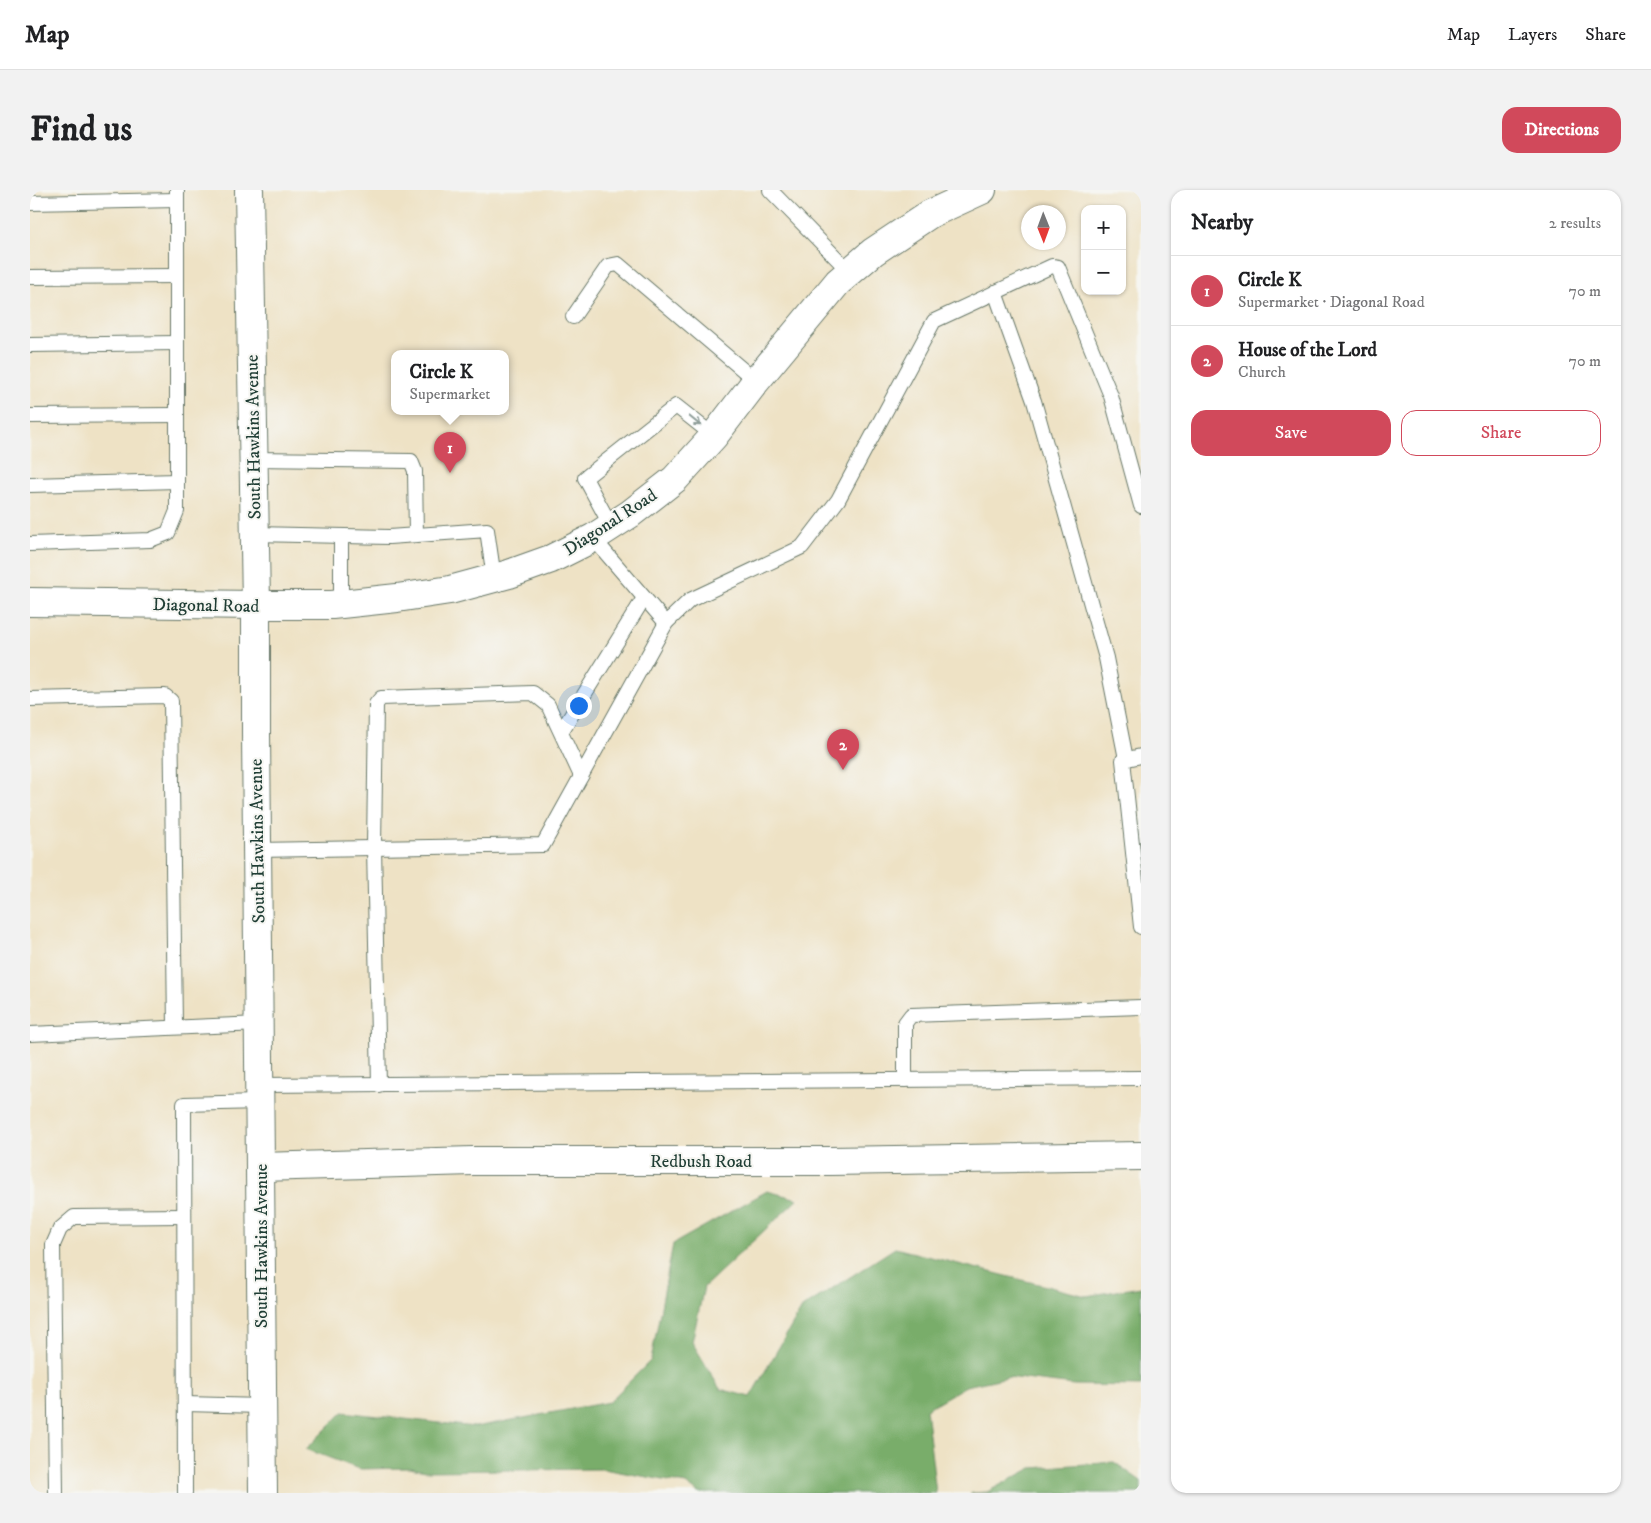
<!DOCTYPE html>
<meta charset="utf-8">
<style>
:root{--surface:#fff;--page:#f2f2f2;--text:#202124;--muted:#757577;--line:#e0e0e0;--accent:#d1495b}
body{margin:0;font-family:"IM FELL DW Pica",serif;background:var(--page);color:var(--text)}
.controls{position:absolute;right:15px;top:15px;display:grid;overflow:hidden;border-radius:10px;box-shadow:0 1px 4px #0004}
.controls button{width:45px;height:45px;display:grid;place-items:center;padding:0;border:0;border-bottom:1px solid var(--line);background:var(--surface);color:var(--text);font:25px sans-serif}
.compass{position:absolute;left:991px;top:15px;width:45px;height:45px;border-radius:50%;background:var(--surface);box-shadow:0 1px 4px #0004;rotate:179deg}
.you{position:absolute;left:548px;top:515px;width:18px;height:18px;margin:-12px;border:4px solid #fff;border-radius:50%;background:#1a73e8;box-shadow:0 0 0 8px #1a73e833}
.badge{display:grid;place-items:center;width:32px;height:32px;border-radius:50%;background:var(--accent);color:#fff;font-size:16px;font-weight:700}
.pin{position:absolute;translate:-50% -41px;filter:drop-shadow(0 1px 2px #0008)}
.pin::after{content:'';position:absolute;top:26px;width:18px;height:15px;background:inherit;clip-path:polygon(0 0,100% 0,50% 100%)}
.popup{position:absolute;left:361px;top:160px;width:118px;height:65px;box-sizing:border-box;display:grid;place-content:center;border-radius:10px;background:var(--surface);filter:drop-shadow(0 1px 4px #0005);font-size:16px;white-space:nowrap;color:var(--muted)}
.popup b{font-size:19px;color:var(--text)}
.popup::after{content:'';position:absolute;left:50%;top:100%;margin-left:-10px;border:10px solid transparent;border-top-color:var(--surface)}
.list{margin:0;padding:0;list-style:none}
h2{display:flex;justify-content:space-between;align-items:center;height:65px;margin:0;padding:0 20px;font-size:21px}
h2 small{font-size:16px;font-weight:400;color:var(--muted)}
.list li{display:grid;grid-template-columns:32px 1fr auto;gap:15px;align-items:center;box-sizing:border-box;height:70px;padding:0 20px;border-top:1px solid var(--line)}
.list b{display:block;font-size:19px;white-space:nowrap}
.list p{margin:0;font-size:16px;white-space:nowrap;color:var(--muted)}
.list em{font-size:16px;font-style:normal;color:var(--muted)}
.actions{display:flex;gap:10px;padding:15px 20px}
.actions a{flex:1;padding:11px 0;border:1px solid var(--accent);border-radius:15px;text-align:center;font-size:18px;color:var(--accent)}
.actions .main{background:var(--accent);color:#fff}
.map{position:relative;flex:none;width:1111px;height:1303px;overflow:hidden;border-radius:15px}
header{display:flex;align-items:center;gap:30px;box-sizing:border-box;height:70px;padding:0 25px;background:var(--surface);border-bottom:1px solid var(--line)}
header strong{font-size:24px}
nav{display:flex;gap:28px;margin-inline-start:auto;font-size:18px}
.intro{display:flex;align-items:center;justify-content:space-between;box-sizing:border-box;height:120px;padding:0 30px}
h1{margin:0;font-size:35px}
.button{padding:12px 22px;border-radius:15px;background:var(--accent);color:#fff;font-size:18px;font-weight:700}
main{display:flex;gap:30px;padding:0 30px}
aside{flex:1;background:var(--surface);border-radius:15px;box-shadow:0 1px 4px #0004}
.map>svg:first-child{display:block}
.forest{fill:#79ad6a;stroke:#4c754f}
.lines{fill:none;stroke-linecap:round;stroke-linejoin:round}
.lane-casing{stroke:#677767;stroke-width:16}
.street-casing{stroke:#677767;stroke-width:30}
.secondary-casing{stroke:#677767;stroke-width:30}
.lane{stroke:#fff;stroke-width:14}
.street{stroke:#fff;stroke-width:28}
.secondary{stroke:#fff;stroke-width:28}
.oneway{stroke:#8f9e9a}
.labels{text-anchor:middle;stroke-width:4;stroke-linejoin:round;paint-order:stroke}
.street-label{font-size:18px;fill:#1f3d34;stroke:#f6f6f2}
</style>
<header>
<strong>Map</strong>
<nav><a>Map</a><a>Layers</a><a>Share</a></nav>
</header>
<div class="intro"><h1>Find us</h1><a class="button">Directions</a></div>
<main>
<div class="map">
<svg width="1111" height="1303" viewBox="0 0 1111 1303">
<rect width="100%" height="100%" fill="#f6f6f2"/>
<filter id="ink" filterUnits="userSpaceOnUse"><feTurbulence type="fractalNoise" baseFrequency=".02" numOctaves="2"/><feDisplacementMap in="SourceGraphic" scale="10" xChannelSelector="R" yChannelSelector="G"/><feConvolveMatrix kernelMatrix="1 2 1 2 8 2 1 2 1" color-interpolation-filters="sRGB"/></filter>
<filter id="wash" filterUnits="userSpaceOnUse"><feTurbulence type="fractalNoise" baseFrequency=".0096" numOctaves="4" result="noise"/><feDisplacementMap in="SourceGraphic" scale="20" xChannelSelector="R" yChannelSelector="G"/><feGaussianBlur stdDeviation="1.12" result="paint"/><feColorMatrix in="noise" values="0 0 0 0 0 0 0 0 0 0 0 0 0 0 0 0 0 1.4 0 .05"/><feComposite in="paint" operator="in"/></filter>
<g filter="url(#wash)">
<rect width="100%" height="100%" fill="#eee2c5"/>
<g class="forest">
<polygon points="737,1001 768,1009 674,1097 662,1152 690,1199 720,1207 772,1118 865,1058 1056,1106 1111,1097 1111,1196 1044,1195 978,1187 936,1196 896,1219 906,1303 668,1303 656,1294 573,1279 396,1281 380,1278 329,1279 276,1259 313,1222 445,1237 579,1212 621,1170 643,1054"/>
<polygon points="1084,1272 1111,1291 1111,1303 940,1303 957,1302 1002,1278"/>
</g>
</g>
<g filter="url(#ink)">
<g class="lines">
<g class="lane-casing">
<g id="lane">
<polyline points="740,0 820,82"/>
<polyline points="0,13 147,10"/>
<polyline points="0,87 147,86"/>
<polyline points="965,102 1004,211 1076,468 1096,569"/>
<polyline points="543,127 578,76 588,74 726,191"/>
<polyline points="0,155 147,153"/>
<polyline points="0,226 147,225"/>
<polyline points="223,269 381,271 385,281 386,345"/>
<polyline points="0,295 147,291"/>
<polyline points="581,336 555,288 646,216 684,246"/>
<polyline points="225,344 359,347 457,340 464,388"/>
<polyline points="311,347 311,414"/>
<polyline points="563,348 636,433"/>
<polyline points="0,354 120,350 138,343 147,321 147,0"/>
<polyline points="0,509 135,506 141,511 145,837"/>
<polyline points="531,542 614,408"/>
<polyline points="1111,566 1093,570 1111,737"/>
<polyline points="227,660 513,655 636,433 660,410 772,357 808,310 904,131 1022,76 1028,77 1081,206 1111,316"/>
<polyline points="0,844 229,834"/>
<polyline points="875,890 875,833 881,825 1111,817"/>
<polyline points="229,895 1111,888"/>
<polyline points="349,895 344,657 346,514 351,508 503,503 518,515 551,586"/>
<polyline points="155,1214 232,1216"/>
<polyline points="26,1303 23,1055 30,1039 44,1027 154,1026"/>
<polyline points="155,1303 154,914 229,912"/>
</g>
</g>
<g class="street-casing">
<polyline id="street" points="230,977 443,971 800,971 1111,966"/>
</g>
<g class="secondary-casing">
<g id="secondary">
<polyline points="219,0 226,415 226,543 233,1303"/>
<polyline points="0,412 226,415 302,415 367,408 420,400 479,384 521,369 563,348 600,324 645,289 684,246 726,191 808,92 843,62 900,24 952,0"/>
</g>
</g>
<use href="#lane" class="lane"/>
<use href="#street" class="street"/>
<use href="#secondary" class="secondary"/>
</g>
<defs><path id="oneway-shaft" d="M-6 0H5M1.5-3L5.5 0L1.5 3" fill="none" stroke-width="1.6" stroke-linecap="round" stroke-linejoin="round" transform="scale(1.25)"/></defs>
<use class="oneway" href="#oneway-shaft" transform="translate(665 231) rotate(39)"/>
</g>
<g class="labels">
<g class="street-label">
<text transform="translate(223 247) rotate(-91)" y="6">South Hawkins Avenue</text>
<text transform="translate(580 332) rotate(-33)" y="6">Diagonal Road</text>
<text transform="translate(176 415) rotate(1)" y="6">Diagonal Road</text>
<text transform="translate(227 651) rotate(-91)" y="6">South Hawkins Avenue</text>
<text x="671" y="977">Redbush Road</text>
<text transform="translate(231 1056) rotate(-90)" y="6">South Hawkins Avenue</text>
</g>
</g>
</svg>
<div class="controls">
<button>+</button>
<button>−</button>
</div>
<svg class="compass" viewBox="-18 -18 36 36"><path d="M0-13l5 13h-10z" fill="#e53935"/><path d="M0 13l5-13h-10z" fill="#757577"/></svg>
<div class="you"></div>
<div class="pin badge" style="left:420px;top:283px">1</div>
<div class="popup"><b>Circle K</b>Supermarket</div>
<div class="pin badge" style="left:813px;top:580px">2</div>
</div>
<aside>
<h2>Nearby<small>2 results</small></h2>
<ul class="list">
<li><span class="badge">1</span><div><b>Circle K</b><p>Supermarket · Diagonal Road</p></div><em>70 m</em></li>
<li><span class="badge">2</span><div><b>House of the Lord</b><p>Church</p></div><em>70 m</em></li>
</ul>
<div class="actions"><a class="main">Save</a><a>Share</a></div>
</aside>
</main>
